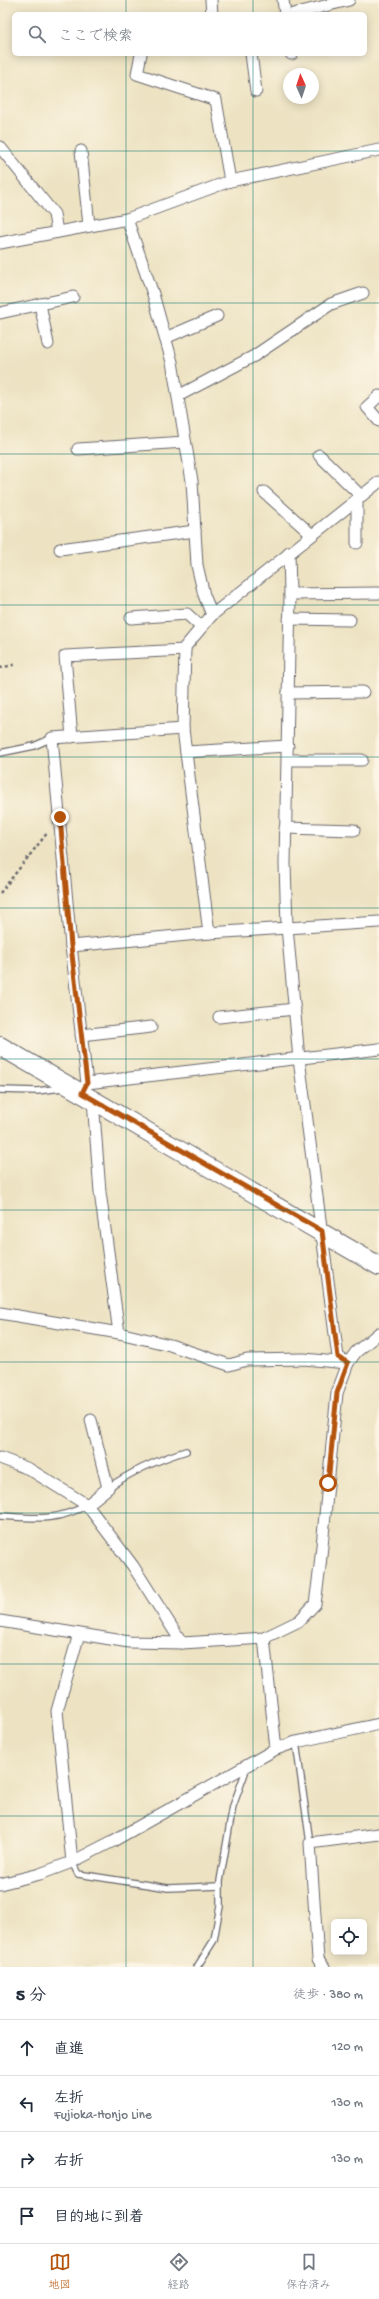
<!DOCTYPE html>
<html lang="ja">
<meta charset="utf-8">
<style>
:root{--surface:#fff;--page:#f2f2f3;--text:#1f2937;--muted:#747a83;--line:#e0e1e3;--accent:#b45309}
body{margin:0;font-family:"Gochi Hand","Klee One",sans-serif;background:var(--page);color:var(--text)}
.controls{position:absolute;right:12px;bottom:12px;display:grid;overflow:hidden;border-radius:6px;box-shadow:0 2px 10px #0003}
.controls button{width:36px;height:36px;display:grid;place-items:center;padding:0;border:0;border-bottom:1px solid var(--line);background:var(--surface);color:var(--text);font:20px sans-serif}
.compass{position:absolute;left:283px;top:68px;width:36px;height:36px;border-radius:50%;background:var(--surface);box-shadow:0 2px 10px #0003;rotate:357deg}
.stop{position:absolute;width:12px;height:12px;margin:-9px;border:3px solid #b45309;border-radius:50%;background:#fff}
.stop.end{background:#b45309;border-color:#fff;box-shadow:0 1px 4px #0008}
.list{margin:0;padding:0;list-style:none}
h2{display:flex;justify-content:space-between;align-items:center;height:52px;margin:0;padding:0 16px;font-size:17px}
h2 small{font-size:13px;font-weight:400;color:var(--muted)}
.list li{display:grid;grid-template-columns:26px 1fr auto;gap:12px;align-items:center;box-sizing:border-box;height:56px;padding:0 16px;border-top:1px solid var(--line)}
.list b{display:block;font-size:15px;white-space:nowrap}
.list p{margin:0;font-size:13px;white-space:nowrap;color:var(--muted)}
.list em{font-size:13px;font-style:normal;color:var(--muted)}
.icon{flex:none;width:22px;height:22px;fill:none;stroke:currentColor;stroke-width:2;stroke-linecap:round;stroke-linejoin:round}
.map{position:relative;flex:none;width:379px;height:1967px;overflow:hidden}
.search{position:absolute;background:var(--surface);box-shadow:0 2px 10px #0003;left:12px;right:12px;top:12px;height:44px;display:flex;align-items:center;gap:10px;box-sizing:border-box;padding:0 14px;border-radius:6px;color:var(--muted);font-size:15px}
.sheet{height:276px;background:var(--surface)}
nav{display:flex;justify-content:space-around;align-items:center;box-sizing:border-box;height:56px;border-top:1px solid var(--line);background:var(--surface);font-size:11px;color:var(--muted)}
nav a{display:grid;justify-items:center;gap:2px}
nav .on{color:var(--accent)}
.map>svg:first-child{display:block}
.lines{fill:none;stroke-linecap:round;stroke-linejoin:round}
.lane-casing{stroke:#69666b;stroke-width:8}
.street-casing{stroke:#69666b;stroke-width:13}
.primary-casing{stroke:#69666b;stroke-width:20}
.path{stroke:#69666b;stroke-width:2.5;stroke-dasharray:3 3;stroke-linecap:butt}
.lane{stroke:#fff;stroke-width:5.5}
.street{stroke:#fff;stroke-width:11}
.primary{stroke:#fff;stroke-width:18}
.route{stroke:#b45309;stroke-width:5}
.grid{fill:none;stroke:#0f766e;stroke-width:1;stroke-opacity:0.55}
</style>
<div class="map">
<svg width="379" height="1967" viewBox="0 0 379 1967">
<rect width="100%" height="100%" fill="#fcf5e5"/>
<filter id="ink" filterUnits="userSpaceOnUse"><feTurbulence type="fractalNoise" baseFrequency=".025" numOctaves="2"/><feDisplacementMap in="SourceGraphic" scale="8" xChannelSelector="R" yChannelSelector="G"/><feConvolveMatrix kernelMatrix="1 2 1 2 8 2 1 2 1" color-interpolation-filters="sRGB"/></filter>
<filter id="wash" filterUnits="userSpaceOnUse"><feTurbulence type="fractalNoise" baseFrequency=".012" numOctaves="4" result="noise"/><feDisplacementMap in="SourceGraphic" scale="16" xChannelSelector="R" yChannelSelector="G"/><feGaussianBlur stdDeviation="0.9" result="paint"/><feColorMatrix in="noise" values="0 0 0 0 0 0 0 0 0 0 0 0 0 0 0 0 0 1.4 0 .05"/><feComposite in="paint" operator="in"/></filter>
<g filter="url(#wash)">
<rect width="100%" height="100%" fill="#ede3c3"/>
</g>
<g filter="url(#ink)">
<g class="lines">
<g class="lane-casing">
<g id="lane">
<polyline points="0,753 34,746 52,738"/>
<polyline points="0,1090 37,1091 62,1088"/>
<path d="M108,1488C132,1471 157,1460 186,1451"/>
<path d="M0,1516C34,1518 56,1522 87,1505"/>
<polyline points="296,1742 310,1843"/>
<polyline points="72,1862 78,1874 168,1888 220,1886"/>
<polyline points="197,1967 214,1940 220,1906 220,1881 233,1806 245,1773 244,1766"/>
</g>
</g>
<g class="street-casing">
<g id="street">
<polyline points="211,0 212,14"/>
<polyline points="283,0 285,14"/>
<polyline points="293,14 349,0"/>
<polyline points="141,54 137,74 216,100 230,181"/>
<polyline points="251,54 256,91"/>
<polyline points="291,54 292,54"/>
<polyline points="0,147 54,214 57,232"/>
<polyline points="81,151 89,225"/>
<polyline points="127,219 153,294 172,362 192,481 197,565 204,595 212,615"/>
<polyline points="0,243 127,219 230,181 379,150"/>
<polyline points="40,304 48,344"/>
<polyline points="0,313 73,297"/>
<polyline points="165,338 217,316"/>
<polyline points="178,396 254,356 331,304 363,293"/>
<polyline points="379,396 367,407 379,421"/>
<polyline points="78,449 185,442"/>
<polyline points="319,455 361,496"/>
<polyline points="264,492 312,535"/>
<polyline points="357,543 357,498"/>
<polyline points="60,549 195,531"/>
<polyline points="289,552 290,594 379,593"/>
<polyline points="290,594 285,864 287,927 299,1059 338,1357 348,1363"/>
<polyline points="131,618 187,614 201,627"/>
<polyline points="289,619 350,620"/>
<polyline points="288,693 363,692"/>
<polyline points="72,737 65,656 185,650"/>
<polyline points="186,752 288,746"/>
<polyline points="288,760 362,760"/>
<polyline points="285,828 354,830"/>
<polyline points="209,933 183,729 185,647 212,615 379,482"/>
<polyline points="71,946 52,738 183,729"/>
<polyline points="219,1017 295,1009"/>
<polyline points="81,1035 151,1027"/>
<polyline points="87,1083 71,946 209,933 379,922"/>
<polyline points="84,1089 87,1083 379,1049"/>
<polyline points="93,1100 100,1192 119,1333"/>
<polyline points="0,1313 119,1333 170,1345 229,1365 247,1360 304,1359 347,1363"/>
<polyline points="0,1458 29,1469 87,1505 133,1566 182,1643"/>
<polyline points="87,1505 108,1488 91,1420"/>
<polyline points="0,1621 129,1642 182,1643 264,1638 299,1621 315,1604 320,1566 337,1393 348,1363 356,1352 379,1333"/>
<polyline points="264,1638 276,1749"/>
<polyline points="72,1862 57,1711 79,1634"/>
<polyline points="0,1884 40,1874 72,1862 113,1841 276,1749 296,1742 379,1724"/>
<polyline points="324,1967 318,1959 310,1843 379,1834"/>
</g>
</g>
<g class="primary-casing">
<polyline id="primary" points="0,1046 379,1266"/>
</g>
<g class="path">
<polyline points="0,668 17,664"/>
<polyline points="0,893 48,832"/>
</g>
<use href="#lane" class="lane"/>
<use href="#street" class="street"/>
<use href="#primary" class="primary"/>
</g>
</g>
<g class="lines" filter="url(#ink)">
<polyline class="route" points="60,817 71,946 87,1083 82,1093 322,1231 338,1357 348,1363 337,1393 328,1483"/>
</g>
<path class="grid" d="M126,0V14M253,0V14M126,54V1967M253,54V1967M0,151H379M0,303H379M0,454H379M0,605H379M0,757H379M0,908H379M0,1059H379M0,1210H379M0,1362H379M0,1513H379M0,1664H379M0,1816H379"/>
</svg>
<div class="controls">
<button><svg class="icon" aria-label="locate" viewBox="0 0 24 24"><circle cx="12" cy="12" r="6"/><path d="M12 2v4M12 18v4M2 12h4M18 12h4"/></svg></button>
</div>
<svg class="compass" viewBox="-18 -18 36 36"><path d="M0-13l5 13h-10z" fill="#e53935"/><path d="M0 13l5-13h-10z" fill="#747a83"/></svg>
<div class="stop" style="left:328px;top:1483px"></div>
<div class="stop end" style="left:60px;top:817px"></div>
<div class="search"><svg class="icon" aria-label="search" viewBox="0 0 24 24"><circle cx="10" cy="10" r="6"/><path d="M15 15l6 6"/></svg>ここで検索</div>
</div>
<section class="sheet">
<h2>5 分<small>徒歩 · 380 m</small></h2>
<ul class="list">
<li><svg class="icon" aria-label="ahead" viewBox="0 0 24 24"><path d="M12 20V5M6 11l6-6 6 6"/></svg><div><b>直進</b></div><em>120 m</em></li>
<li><svg class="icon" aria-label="left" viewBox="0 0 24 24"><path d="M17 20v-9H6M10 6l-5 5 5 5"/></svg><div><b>左折</b><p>Fujioka-Honjo Line</p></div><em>130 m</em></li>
<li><svg class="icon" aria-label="right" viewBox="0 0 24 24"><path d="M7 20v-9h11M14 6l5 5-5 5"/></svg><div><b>右折</b></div><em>130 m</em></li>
<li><svg class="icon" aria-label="arrive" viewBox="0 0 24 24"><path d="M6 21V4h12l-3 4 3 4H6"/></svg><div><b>目的地に到着</b></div></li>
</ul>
</section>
<nav>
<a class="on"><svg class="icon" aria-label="map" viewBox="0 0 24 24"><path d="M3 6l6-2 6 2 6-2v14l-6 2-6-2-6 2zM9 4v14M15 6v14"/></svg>地図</a>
<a><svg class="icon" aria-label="directions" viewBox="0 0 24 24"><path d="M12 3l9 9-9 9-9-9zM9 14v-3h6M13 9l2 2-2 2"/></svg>経路</a>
<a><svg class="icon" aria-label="saved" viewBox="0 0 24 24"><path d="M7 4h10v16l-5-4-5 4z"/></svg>保存済み</a>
</nav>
